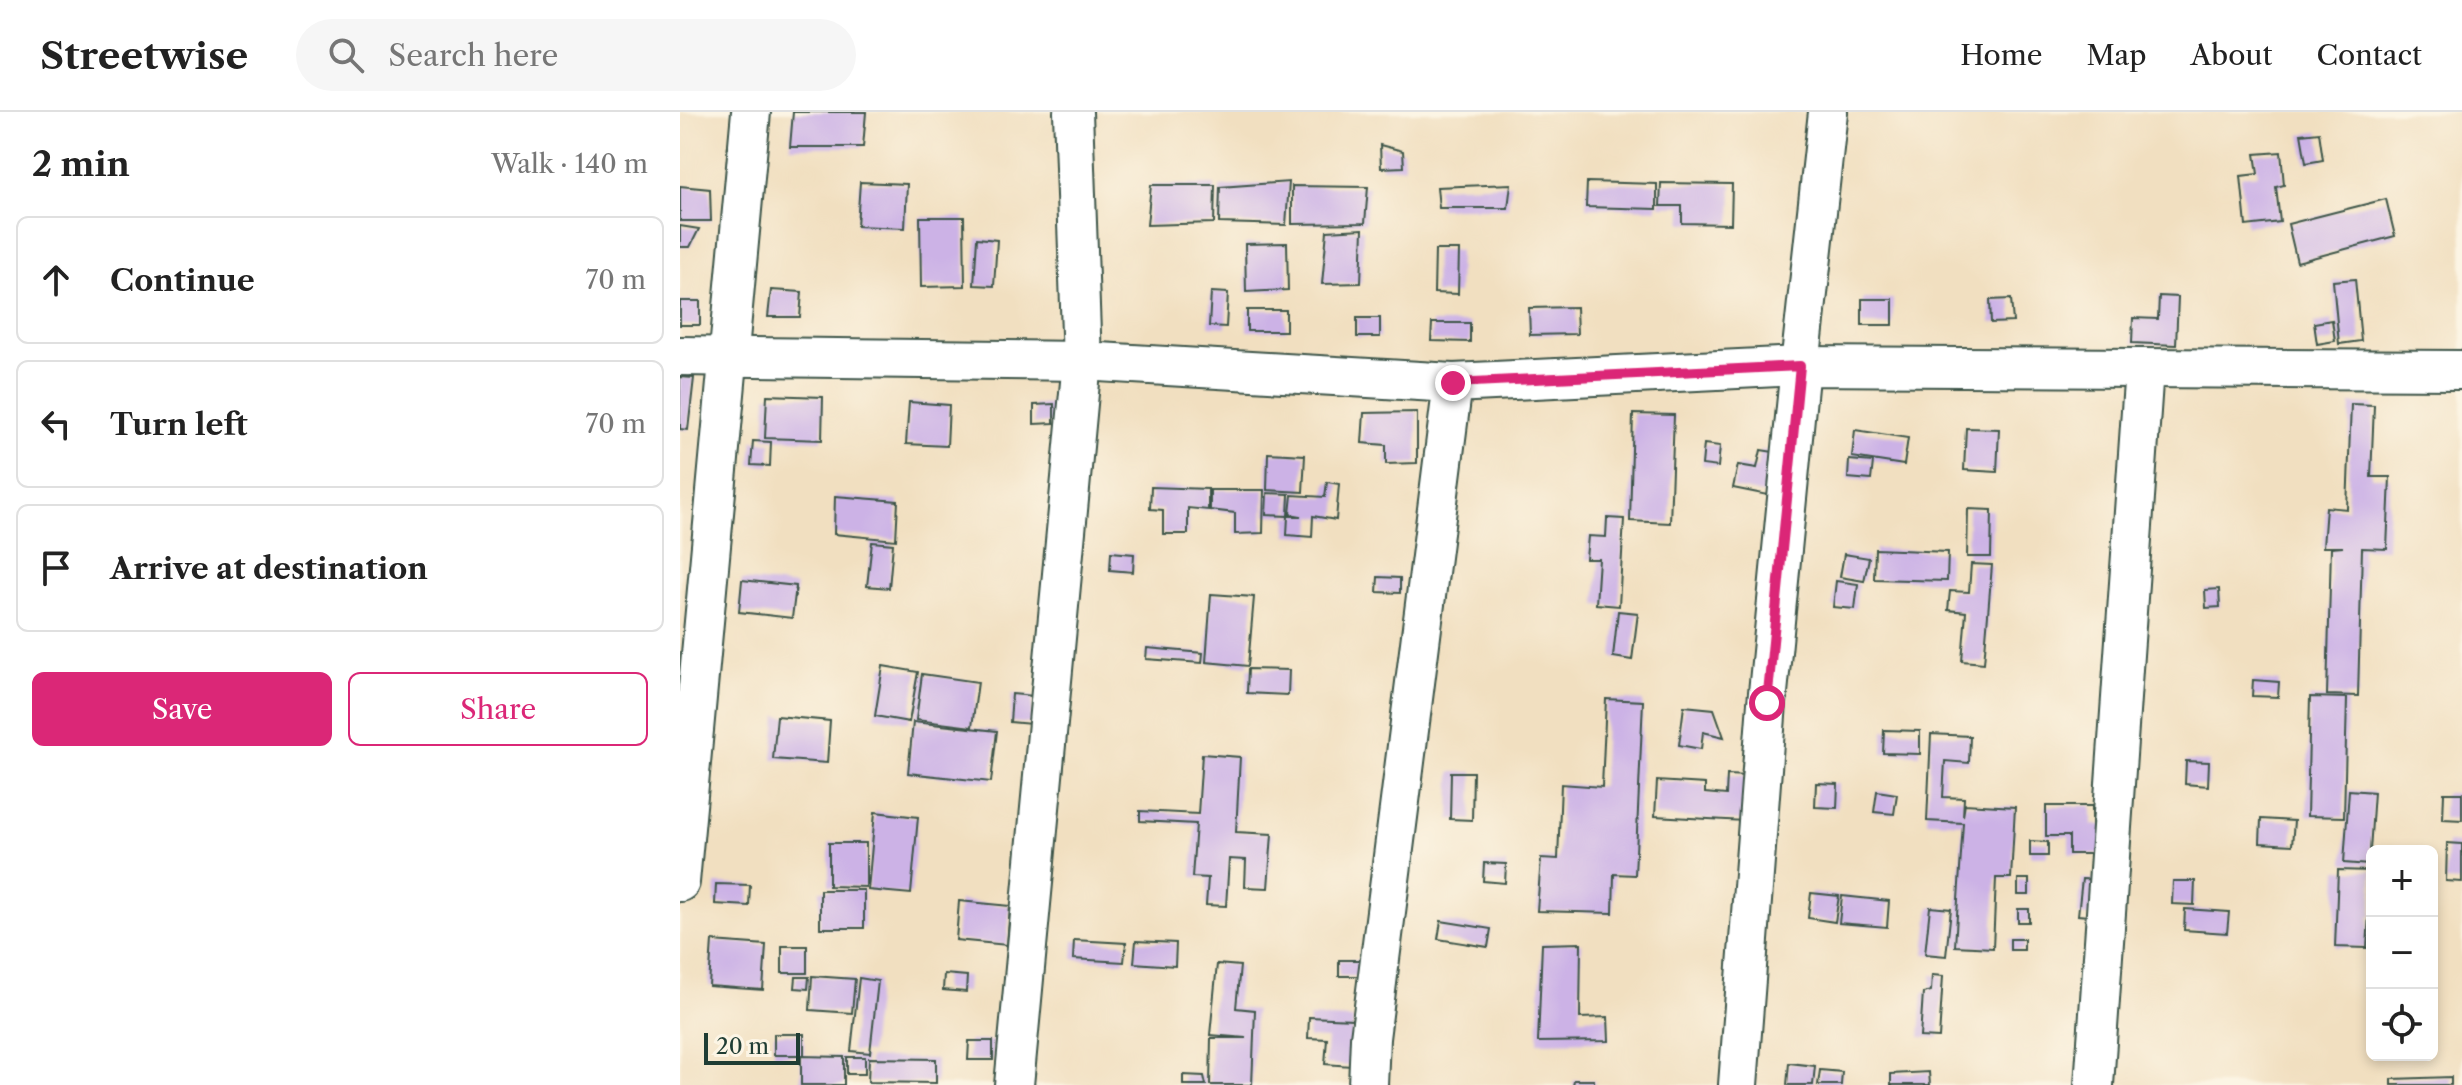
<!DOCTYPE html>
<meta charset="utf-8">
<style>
:root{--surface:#fff;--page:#f6f6f6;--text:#222;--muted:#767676;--line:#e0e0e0;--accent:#db2777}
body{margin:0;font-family:"Libre Caslon Text",serif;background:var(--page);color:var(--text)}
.controls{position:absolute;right:24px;bottom:24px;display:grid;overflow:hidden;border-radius:12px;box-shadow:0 4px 12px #0003}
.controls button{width:72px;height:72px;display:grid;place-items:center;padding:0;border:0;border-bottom:2px solid var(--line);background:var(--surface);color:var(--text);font:40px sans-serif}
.scale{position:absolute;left:24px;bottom:20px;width:96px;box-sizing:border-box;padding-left:8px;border:4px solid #1f3d34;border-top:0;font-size:22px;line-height:28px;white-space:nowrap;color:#1f3d34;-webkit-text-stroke:6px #fcf5e5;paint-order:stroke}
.stop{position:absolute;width:24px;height:24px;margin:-18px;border:6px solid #db2777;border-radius:50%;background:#fff}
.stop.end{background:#db2777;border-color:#fff;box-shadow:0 2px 8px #0008}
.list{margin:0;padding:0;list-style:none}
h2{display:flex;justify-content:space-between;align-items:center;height:104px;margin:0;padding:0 32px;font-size:34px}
h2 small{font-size:26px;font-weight:400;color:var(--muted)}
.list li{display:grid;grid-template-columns:52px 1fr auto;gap:24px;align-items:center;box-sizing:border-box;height:128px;margin:0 16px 16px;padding:0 16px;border:2px solid var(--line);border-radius:12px}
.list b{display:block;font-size:30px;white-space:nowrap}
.list em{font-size:26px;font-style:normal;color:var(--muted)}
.actions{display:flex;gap:16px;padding:24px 32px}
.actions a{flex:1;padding:18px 0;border:2px solid var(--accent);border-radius:12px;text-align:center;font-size:28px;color:var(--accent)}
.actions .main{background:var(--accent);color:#fff}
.icon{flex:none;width:44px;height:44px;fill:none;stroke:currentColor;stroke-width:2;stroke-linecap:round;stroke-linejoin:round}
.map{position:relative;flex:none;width:1782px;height:973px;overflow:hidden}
header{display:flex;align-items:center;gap:48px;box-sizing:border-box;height:112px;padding:0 40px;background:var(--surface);border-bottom:2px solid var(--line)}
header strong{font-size:38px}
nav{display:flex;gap:44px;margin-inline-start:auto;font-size:28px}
.search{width:560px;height:72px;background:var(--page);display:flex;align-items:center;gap:20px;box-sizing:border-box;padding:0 28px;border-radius:44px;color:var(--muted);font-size:30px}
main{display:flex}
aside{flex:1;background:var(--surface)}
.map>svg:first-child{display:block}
.building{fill:#ccb2e6}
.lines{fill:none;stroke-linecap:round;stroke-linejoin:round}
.minor-casing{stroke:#3e5549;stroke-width:42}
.minor{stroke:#fff;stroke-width:38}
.route{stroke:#db2777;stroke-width:10}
</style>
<header>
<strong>Streetwise</strong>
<div class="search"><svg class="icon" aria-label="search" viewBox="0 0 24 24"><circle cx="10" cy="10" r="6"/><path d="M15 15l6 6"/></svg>Search here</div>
<nav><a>Home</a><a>Map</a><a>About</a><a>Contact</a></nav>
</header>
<main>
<aside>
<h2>2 min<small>Walk · 140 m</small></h2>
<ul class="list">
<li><svg class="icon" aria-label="ahead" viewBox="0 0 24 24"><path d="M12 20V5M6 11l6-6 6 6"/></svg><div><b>Continue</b></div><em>70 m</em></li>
<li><svg class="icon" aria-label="left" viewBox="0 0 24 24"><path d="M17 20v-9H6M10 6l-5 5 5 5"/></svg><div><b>Turn left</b></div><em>70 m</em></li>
<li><svg class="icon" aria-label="arrive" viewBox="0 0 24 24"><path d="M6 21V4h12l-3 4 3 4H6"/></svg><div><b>Arrive at destination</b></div></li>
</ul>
<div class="actions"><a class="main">Save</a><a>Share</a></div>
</aside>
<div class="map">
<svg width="1782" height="973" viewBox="0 0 1782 973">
<rect width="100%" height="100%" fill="#fcf5e5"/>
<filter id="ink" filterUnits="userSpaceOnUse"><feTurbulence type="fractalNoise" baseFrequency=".0125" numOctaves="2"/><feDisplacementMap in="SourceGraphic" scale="16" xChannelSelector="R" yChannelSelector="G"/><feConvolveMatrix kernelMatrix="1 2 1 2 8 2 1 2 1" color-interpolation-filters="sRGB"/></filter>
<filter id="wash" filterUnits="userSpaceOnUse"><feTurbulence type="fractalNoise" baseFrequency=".006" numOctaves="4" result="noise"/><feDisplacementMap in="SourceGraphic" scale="32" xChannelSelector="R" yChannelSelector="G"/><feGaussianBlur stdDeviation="1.8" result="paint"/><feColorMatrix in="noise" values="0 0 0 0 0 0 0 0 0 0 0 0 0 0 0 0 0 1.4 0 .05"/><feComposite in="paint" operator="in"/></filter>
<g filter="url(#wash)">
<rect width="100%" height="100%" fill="#f1dfc0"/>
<g id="blocks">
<g class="building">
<polygon points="113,0 186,0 183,35 110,35"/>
<polygon points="1639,20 1643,48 1626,51 1621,22"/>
<polygon points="700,33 723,39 724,55 701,56"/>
<polygon points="1601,40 1604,73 1596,75 1600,110 1566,114 1561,64 1578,62 1575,42"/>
<polygon points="180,70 227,72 225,116 177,114"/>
<polygon points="609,70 606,113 539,111 540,75"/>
<polygon points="907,70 977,72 977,97 906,95"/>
<polygon points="981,71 1052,72 1051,112 1002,111 1002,94 980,94"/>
<polygon points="831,72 828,96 759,96 757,75"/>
<polygon points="471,73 535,73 534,111 467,113"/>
<polygon points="0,74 30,77 31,109 0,109"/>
<polygon points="612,74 688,75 685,111 612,112"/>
<polygon points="1706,87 1715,124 1617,150 1608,112"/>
<polygon points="240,105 284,105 285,174 241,175"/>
<polygon points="0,114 19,117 10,135 0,135"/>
<polygon points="683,117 681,171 642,172 647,119"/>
<polygon points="297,126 317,128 314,174 294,173"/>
<polygon points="607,131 608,178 566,180 565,132"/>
<polygon points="755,138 779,138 778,182 754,181"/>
<polygon points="1675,167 1681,229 1659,232 1653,169"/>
<polygon points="91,178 122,180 120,205 88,205"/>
<polygon points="531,180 548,181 546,215 529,214"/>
<polygon points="1479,184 1498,185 1496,233 1452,231 1453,206 1478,207"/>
<rect x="1182" y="187" width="31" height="26"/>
<polygon points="1331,187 1333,210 1311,211 1310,188"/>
<rect x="0" y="189" width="20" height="24"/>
<polygon points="896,195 897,222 850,223 849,196"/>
<rect x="567" y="198" width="39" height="21"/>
<rect x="677" y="206" width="23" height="19"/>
<polygon points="1652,208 1655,229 1637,232 1634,211"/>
<polygon points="752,211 790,211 790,230 751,229"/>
<polygon points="0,265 14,266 8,318 0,317"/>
<polygon points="87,283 143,285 142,328 85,326"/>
<polygon points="229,290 269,293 267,334 226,332"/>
<polygon points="374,292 374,311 354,312 354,293"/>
<polygon points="1671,292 1694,293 1691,365 1710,365 1707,437 1682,436 1678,584 1647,583 1651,436 1663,435 1643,435 1646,395 1667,397"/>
<polygon points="737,300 737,351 706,352 706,333 682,331 684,301"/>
<polygon points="953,302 994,303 990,411 950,409"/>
<polygon points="1286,316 1319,317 1317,360 1284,358"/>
<polygon points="1175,318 1228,326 1224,353 1172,345"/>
<polygon points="73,329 91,330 90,354 71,353"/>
<polygon points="1024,332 1040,334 1038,355 1022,353"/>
<polygon points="1081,338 1106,342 1098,385 1053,376 1058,353 1077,356"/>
<polygon points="588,341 625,343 623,380 587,378"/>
<polygon points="1169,348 1193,350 1191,368 1168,366"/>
<polygon points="647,370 659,372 656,408 633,404 632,425 607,423 608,404 586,403 587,381 609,382 608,404 621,404 610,402 612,383 645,385"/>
<polygon points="471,375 528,377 528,398 508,396 508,422 483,422 483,398 470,397"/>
<polygon points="530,378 584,378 583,421 555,422 555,401 530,398"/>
<polygon points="155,384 218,389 216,428 154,422"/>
<polygon points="1288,397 1312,398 1311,445 1287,445"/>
<polygon points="927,406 944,407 939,494 916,492 919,447 906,447 908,424 926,425"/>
<polygon points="192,430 213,432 209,476 187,474"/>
<polygon points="1195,437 1268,440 1267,469 1194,467"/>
<polygon points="431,440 454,442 453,460 430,458"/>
<polygon points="1164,442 1189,446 1184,469 1160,465"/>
<polygon points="1291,452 1312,453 1304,551 1282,549 1286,500 1268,498 1270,479 1289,480"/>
<polygon points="698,465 720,466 720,481 697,480"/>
<polygon points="62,468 116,474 112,506 59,500"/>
<polygon points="1156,469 1178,472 1175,497 1153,495"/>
<polygon points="1539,477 1540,495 1526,496 1525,478"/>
<polygon points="531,482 574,485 568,554 526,550"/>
<polygon points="938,499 958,501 952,548 933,545"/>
<polygon points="467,536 523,541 522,551 466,547"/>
<polygon points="203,554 238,560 229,610 195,604"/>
<polygon points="568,557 609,558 608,583 567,581"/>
<polygon points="242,562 298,570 292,615 236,608"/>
<polygon points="1573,568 1599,570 1598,585 1572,584"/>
<polygon points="332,582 353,584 351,612 330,610"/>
<polygon points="1630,585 1667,586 1664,705 1627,704"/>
<polygon points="926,587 963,589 955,763 934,762 933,801 857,799 861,746 878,747 881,672 922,675"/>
<polygon points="1004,594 1034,597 1044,625 1023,620 1021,637 999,633"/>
<polygon points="97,604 150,609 147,651 93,647"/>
<polygon points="233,610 317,619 311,670 228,661"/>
<polygon points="1204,618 1240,619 1240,642 1203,641"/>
<polygon points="1251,622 1290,624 1289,651 1265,649 1263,685 1284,686 1283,704 1285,692 1335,695 1331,766 1316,766 1313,836 1275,834 1283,711 1247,709"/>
<polygon points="522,642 560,645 556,720 592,722 588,776 565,775 566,748 549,747 546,794 526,793 528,766 512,765 516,712 460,709 460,699 518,702"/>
<polygon points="1506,649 1529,650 1528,674 1505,672"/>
<polygon points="771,660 793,660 792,708 770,707"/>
<polygon points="1047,663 1067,664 1064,709 975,704 977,669 1025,672 1025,681 1046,683"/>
<polygon points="1136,671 1158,672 1157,696 1135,695"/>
<polygon points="1669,678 1694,680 1689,753 1664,751"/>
<polygon points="1197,679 1217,682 1214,702 1194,700"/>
<polygon points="1764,681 1782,681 1782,708 1763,707"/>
<polygon points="1366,694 1412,694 1412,713 1424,713 1424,742 1389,742 1389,724 1366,724"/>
<polygon points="195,700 238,705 231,782 188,778"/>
<polygon points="1581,707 1614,709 1612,733 1580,731"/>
<polygon points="1350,729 1368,730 1368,744 1350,744"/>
<polygon points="149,731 186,731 186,775 149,774"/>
<polygon points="1767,731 1782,732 1782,770 1766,769"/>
<polygon points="804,751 826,752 825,771 803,769"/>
<polygon points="1658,758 1692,759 1692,804 1689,804 1687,836 1655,835"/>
<rect x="1338" y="767" width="11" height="16"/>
<polygon points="1402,767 1423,768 1419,805 1398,803"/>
<polygon points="1493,769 1515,769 1514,793 1492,792"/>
<polygon points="36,772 70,773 69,794 35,792"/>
<rect x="140" y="778" width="44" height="38"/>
<polygon points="1131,781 1159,784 1155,810 1128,806"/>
<polygon points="1162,784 1209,789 1207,815 1159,811"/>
<polygon points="279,789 330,794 327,833 276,828"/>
<polygon points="1250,795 1271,797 1266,844 1245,842"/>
<rect x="1338" y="797" width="11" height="13"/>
<polygon points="1505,797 1549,800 1547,821 1504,818"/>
<polygon points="761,809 811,817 808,835 758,827"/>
<rect x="1330" y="827" width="14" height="11"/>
<polygon points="394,828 446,831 444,850 393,847"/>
<polygon points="32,829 86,833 83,878 29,874"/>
<polygon points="456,829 496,831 495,854 454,851"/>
<polygon points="901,831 900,906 928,905 929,929 858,930 862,832"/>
<rect x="102" y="834" width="25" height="27"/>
<polygon points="659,848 682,848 681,864 659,864"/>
<polygon points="537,852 560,854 556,896 575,898 572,973 530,973 531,926 566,926 530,923"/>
<polygon points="264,862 287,864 286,880 263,878"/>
<polygon points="1252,863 1263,864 1259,926 1240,925 1243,881 1251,879"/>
<polygon points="132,864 175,867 172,901 130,898"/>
<polygon points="116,865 129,865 128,877 115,876"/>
<polygon points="179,866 198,869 190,941 171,939"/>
<polygon points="629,905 673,907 671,954 645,952 647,927 628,926"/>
<rect x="94" y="922" width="30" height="21"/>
<polygon points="289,929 313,929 313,948 288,948"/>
<polygon points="121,944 164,945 164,973 121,973"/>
<rect x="167" y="945" width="18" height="17"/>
<polygon points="189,946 256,947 256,971 188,970"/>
<polygon points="1109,951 1135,954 1133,973 1107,973"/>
<polygon points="1140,958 1162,960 1161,973 1138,973"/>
<polygon points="1249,960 1250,973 1211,973 1211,962"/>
<polygon points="503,963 524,964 526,973 503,973"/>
<polygon points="1771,965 1771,973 1712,973 1712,967"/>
<polygon points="894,968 914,968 914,973 893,973"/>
</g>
</g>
</g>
<g filter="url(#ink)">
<use href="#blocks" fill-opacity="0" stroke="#3e5549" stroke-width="2"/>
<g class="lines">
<g class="minor-casing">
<g id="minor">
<polyline points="0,244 402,249 773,271 1120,254 1782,258"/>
<polyline points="0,770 71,0"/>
<polyline points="334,973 402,249 393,0"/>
<polyline points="688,973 690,926 773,271"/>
<polyline points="1058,973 1087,591 1120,254 1148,0"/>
<polyline points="1414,973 1464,256"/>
</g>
</g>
<use href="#minor" class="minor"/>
</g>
</g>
<g class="lines" filter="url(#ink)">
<polyline class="route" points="773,271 1120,254 1087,591"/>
</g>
</svg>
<div class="controls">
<button>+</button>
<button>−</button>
<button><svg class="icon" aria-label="locate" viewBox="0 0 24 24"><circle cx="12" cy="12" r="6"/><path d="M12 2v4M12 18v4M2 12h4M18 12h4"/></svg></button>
</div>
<div class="scale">20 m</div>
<div class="stop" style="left:1087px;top:591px"></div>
<div class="stop end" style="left:773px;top:271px"></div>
</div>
</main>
